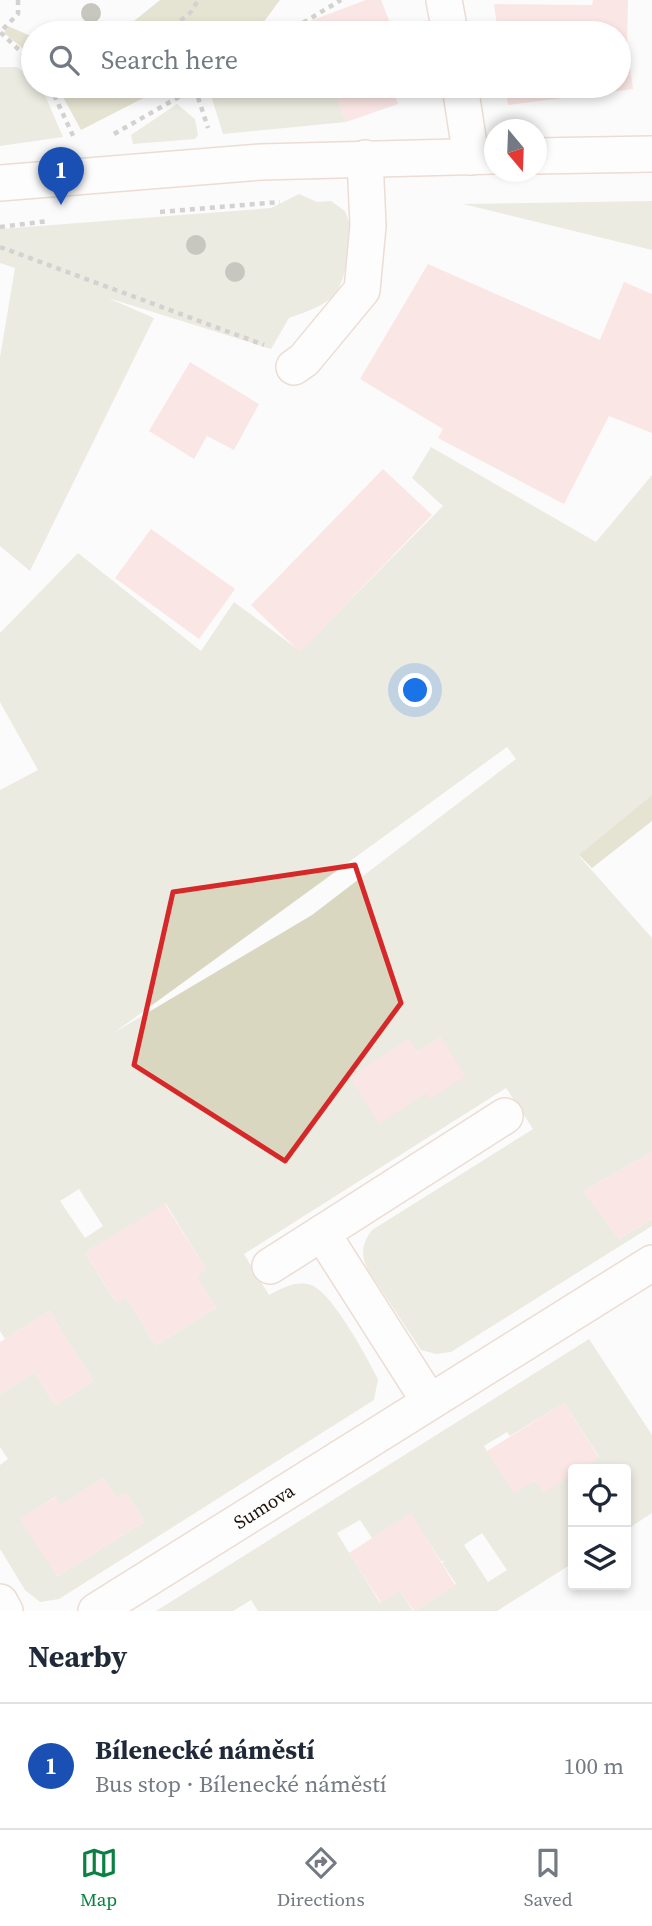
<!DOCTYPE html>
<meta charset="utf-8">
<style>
:root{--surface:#fff;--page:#f2f2f3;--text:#1f2937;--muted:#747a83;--line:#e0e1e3;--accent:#0b8043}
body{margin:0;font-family:"Source Serif 4",serif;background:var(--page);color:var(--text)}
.controls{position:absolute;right:21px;bottom:21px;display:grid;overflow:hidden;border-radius:7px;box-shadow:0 4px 10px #0003}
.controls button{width:63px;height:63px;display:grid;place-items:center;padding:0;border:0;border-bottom:2px solid var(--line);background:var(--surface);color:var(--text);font:35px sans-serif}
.compass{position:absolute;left:484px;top:119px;width:63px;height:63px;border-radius:50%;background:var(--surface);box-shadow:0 4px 10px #0003;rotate:161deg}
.you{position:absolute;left:416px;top:691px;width:24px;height:24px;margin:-18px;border:5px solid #fff;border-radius:50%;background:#1a73e8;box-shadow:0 0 0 10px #1a73e833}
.badge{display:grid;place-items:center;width:46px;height:46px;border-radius:50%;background:var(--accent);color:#fff;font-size:23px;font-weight:700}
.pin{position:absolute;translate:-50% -58px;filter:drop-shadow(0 2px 4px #0008)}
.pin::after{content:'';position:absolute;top:37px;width:24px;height:21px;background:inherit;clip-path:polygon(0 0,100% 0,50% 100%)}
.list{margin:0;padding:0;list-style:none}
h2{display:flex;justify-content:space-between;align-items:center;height:91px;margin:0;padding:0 28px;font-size:30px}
h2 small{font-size:23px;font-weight:400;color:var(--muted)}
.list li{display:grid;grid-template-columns:46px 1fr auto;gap:21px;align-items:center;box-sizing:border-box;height:126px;padding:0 28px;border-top:2px solid var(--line)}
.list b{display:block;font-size:26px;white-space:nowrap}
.list p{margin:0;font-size:23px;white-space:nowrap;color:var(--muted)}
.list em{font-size:23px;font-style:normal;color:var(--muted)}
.icon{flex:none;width:38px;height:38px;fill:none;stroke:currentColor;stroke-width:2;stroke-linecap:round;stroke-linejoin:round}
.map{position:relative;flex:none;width:652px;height:1611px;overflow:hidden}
.search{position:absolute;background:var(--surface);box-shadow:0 4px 10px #0003;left:21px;right:21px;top:21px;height:77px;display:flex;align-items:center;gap:18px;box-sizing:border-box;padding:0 24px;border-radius:38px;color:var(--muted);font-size:26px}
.sheet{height:217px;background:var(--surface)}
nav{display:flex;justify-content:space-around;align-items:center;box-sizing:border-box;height:98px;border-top:2px solid var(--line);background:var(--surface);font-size:19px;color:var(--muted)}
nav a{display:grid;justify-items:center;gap:4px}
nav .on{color:var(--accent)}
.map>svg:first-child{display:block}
.green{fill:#d9d7c0;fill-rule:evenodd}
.forest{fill:#cbc7a1}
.building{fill:#f8ccc8}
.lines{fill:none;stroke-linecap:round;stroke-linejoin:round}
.street-casing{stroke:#d9b7a4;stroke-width:38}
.path{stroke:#a4a09d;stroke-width:4.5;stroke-dasharray:5 5;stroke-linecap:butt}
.street{stroke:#fff;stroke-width:35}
.tree{fill:#8b8877}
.marked{fill:none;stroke:#d62828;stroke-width:5;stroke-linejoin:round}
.labels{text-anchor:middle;stroke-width:7;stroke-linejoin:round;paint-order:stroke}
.street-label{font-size:19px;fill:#1e120b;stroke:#fbfbfb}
</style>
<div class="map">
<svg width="652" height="1611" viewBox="0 0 652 1611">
<rect width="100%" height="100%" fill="#fbfbfb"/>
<g class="green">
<polygon points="0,67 17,67 33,78 33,86 41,86 63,137 0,146"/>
<polygon points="208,86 333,86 346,122 223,134"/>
<polygon points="177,104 195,119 198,135 195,139 133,144 131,135"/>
<path d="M299,194L317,202L331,201L345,211L357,244L349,247C342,296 336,302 289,318L271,349L108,298L154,318L30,571L0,546V357L15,268L0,263V229L271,208Z"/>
<polygon points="652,201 652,250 463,204"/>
<path d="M431,447L596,542L652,475V795L579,856L652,938V1152L584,1191L619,1239L652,1219V1226L451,1352L436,1354L421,1350L368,1270C360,1255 362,1243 372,1230L533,1129L506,1088L244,1254L269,1295C282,1288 296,1280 311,1285C332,1292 368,1359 378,1379L374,1400L59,1599L40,1602L25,1590L0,1549V1465L8,1459L0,1447V1394L34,1372L55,1405L93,1381L49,1311L5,1339L0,1331V790L38,770L0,702V633L78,553L201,651L234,602L300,651L443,506L412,478ZM507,747L516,759L312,915L115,1032ZM441,1037L426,1093L379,1122L351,1077L408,1040L417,1052ZM79,1189L103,1226L85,1238L60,1201ZM166,1204L206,1269L196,1276L216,1308L156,1345L126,1297L116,1302L85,1253ZM103,1478L116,1498L126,1493L144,1522L57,1576L21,1519L55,1497L61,1505Z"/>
<path d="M589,1339L652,1435V1513L626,1530V1469H581L599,1457L564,1403L510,1436L507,1432L484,1446L514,1493L535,1480L544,1492L573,1474V1563L497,1611H414L456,1584L442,1563L445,1561H441L411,1514L372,1538L360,1520L337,1533L380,1603L400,1591L413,1611H258L251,1600L233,1611H156ZM482,1533L507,1570L488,1582L464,1545Z"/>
</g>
<g class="forest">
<polygon points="160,0 280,0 263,23 247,33 125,33 137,27 134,21"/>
<polygon points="8,26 33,37 33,57 4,33"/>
<polygon points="57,86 167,86 81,130"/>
<polygon points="652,795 652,821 592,868 579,855"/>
</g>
<g class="building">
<polygon points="366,0 381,0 394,33 286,33 286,30"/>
<polygon points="593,0 628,0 627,46 633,89 508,105 505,86 619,86 619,33 498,33 494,4 592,5"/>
<polygon points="333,86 391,86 398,104 346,122"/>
<polygon points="428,264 600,340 624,282 652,294 652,433 609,416 564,504 438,438 443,429 360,379"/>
<polygon points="190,362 259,404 234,450 207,436 194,459 149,431"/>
<polygon points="383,469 432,515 300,652 251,605"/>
<polygon points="151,529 235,589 199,639 115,578"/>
<polygon points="441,1037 466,1076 430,1099 426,1093 379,1123 350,1077 409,1039 417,1052"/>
<polygon points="652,1152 652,1219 619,1239 584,1191"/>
<polygon points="165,1204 206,1269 196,1276 216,1308 156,1345 126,1297 117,1303 85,1253"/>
<polygon points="49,1311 93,1381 55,1405 34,1372 0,1394 0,1342"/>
<polygon points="564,1403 599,1458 581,1469 573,1469 573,1474 544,1493 535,1480 514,1494 487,1451"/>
<polygon points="103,1478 116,1498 126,1493 144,1522 57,1576 20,1519 56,1497 61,1505"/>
<polygon points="411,1513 455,1585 414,1611 400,1591 381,1603 349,1553"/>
</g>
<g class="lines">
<g class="street-casing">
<g id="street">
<polyline points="444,0 450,33"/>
<polyline points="460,86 471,157"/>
<polyline points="536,156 652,154"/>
<polyline points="0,183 261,162 494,156"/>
<polyline points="294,367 304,360 362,290 368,226 365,158"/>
<polyline points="270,1266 322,1233"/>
<polyline points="429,1401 322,1233 505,1116"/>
<polyline points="0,1602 5,1611"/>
<path id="s1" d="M96,1611L652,1263"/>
</g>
</g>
<g class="path">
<polyline points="18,0 18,14 0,32 33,63"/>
<polyline points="165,33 191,12 198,0"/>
<polyline points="286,33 341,0"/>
<polyline points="50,86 75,140"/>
<polyline points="195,88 208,128"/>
<polyline points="114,134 198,86"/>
<polyline points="160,212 280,202"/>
<polyline points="0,227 48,221"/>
<polyline points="0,247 264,345"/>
</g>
<use href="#street" class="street"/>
</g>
<g class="tree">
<circle cx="91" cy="13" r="10"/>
<circle cx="196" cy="245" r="10"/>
<circle cx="235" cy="272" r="10"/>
</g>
<path d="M0 0H652V1611H0ZM355,865L401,1003L285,1161L134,1065L173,892Z" fill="#fbfbfb" fill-opacity=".55" fill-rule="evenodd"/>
<path class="marked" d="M355,865L401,1003L285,1161L134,1065L173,892Z"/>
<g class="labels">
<g class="street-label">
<text dy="7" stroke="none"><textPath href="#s1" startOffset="198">Sumova</textPath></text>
</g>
</g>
</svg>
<div class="controls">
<button><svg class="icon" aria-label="locate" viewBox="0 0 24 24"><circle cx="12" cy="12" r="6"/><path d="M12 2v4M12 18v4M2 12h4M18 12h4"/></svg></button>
<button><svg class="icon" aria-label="layers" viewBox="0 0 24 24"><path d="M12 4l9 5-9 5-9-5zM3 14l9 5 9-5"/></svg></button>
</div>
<svg class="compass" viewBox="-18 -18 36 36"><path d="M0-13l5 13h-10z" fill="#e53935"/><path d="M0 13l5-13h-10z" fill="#747a83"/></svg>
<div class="you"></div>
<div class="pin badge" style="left:61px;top:205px;background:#1a4fb4">1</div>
<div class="search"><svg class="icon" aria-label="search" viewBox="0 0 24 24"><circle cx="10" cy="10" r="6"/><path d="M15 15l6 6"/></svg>Search here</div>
</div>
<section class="sheet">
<h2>Nearby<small></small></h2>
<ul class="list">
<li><span class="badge" style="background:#1a4fb4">1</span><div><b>Bílenecké náměstí</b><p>Bus stop · Bílenecké náměstí</p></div><em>100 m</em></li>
</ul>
</section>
<nav>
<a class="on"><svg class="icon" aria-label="map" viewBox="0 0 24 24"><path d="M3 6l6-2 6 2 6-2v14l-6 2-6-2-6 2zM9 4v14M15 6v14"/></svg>Map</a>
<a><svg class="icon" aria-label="directions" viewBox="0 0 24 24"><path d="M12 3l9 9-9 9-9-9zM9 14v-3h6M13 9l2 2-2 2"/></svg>Directions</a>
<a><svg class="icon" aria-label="saved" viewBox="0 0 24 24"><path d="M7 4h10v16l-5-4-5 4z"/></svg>Saved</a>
</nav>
